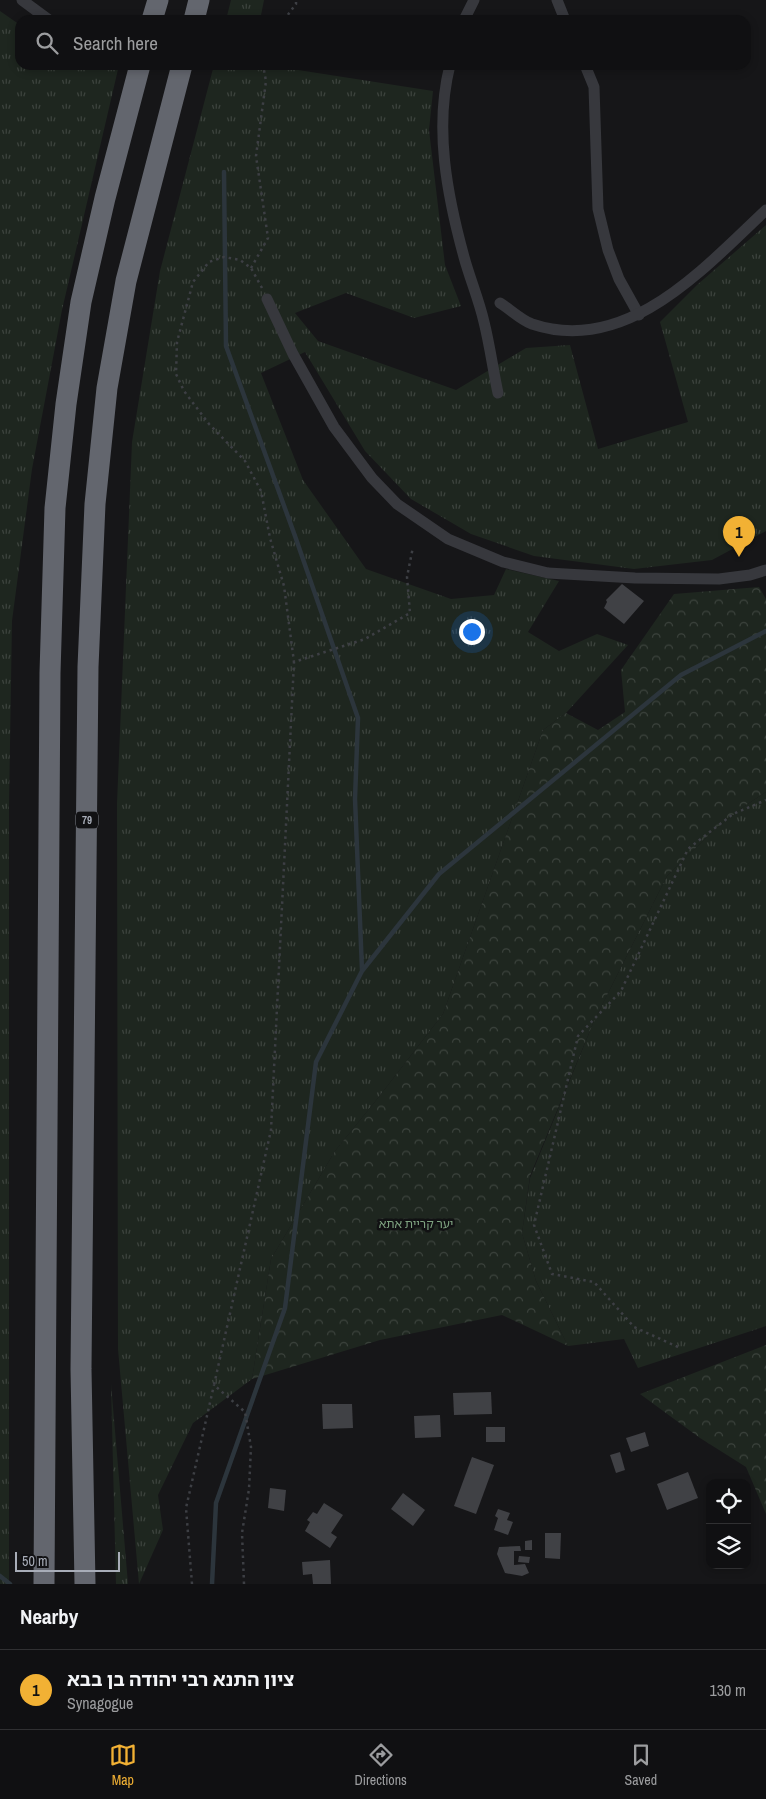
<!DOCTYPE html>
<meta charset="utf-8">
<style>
:root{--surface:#101012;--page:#19191b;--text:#f1f3f6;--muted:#9c9d9f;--line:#303032;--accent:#f2b134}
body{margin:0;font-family:"Archivo Narrow","Noto Sans Hebrew",sans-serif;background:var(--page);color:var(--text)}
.controls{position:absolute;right:15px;bottom:15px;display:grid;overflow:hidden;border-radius:10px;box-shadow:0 2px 8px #0003}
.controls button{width:45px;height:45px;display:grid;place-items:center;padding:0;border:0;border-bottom:1px solid var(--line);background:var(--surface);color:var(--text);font:25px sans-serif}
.scale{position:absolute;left:15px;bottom:12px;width:105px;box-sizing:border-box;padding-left:5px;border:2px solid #a8adb8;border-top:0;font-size:14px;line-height:18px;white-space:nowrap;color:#a8adb8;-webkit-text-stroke:4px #111113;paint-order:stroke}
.you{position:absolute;left:471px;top:631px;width:18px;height:18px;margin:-12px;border:4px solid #fff;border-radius:50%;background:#1a73e8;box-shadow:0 0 0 8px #1a73e833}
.badge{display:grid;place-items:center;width:32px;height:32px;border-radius:50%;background:var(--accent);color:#111;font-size:16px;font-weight:700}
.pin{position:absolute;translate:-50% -41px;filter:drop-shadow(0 1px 2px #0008)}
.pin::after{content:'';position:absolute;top:26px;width:18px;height:15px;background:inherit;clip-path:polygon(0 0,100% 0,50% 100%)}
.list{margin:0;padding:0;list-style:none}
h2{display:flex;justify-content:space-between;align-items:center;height:65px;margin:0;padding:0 20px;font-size:21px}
h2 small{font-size:16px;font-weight:400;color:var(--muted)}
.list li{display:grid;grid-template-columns:32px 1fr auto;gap:15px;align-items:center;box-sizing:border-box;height:80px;padding:0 20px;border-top:1px solid var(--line)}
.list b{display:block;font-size:19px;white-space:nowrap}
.list p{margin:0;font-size:16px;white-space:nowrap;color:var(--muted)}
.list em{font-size:16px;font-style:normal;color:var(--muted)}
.icon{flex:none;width:28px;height:28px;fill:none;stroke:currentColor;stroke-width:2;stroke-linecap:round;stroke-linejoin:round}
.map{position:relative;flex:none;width:766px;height:1584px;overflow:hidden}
.search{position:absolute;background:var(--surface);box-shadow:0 2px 8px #0003;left:15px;right:15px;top:15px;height:55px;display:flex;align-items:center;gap:12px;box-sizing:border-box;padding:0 18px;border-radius:15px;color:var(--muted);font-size:19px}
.sheet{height:145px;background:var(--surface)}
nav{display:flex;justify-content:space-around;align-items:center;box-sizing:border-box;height:70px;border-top:1px solid var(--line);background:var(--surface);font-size:14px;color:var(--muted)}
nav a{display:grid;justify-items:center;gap:2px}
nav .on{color:var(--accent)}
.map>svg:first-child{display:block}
.grass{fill:url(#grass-tufts)}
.forest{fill:url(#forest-crowns)}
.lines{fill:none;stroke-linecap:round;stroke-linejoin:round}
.stream{stroke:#2c353c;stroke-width:4.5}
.building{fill:#404145}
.path{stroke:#3d3f44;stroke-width:2.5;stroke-dasharray:2.5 4;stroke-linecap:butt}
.street{stroke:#37383d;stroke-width:11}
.highway{stroke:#63666e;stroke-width:21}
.labels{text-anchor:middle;stroke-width:5;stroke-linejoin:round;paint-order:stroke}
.shield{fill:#111113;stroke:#7b7e86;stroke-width:1}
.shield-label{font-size:11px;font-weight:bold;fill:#a8adb8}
.park-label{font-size:12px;fill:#7fa381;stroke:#111113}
</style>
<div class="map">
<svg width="766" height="1584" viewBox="0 0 766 1584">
<defs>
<pattern id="grass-tufts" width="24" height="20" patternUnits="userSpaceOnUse" patternTransform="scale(1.25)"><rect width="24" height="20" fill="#1e261f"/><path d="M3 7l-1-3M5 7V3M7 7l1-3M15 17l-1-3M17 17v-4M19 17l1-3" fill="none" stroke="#3c433d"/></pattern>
<pattern id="forest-crowns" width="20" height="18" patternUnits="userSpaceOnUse" patternTransform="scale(1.25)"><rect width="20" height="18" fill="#1e261f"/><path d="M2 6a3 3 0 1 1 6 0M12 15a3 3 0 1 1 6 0" fill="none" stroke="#3c433d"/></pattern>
</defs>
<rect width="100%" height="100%" fill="#161618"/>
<g class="grass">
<polygon points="231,0 264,0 260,20 226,20"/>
<polygon points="0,11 20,25 20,65 77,65 81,68 90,65 119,65 62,310 32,469 12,621 9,806 9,1584 0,1584"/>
<polygon points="214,65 266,65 433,91 429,130 445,265 461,306 414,318 346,293 295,313 318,341 456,390 526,348 570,345 598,449 688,422 660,322 697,285 766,225 766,531 712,560 634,569 534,556 471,534 411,499 365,451 305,352 261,373 303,480 366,569 451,599 494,595 506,569 559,581 528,632 559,651 597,634 628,645 566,713 543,730 443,1014 378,1098 335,1151 271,1259 252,1379 193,1423 158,1495 163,1530 139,1584 118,1349 117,804 132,442 160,271"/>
<polygon points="766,792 766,1326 638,1368 624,1339 568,1346 536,1281 522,1233 530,1178 594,1021 667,876 713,831 746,805"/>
<polygon points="111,1384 128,1584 116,1584"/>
</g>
<g class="forest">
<polygon points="759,587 766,599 766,792 746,805 713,831 667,876 594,1021 530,1176 522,1233 536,1281 568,1346 502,1315 380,1340 252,1379 271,1259 335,1151 378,1098 443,1014 543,730 566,713 598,730 625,712 621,670 674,594"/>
<polygon points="766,1345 766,1514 746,1467 700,1438 640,1394"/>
</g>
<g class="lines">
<g class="stream">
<polyline points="224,172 226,346 295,536 358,718 355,799 362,970"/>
<polyline points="0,1576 10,1584"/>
<polyline points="212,1584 216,1503 285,1308 316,1062 362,971 439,874 681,675 766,631"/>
</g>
</g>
<g class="building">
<polygon points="622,584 644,601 624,624 604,608 607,602 606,600"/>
<polygon points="491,1392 492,1414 454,1415 453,1393"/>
<polygon points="322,1404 352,1404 353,1428 323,1429"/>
<polygon points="440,1415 441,1437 415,1438 414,1416"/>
<rect x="486" y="1427" width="19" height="15"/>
<polygon points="645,1432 649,1446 631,1452 626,1438"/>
<polygon points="620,1452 625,1470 616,1473 610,1455"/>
<polygon points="472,1457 494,1465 476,1514 454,1506"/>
<polygon points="688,1472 698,1498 667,1510 657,1484"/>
<polygon points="270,1488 286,1490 284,1511 268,1508"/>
<polygon points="403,1493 425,1510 413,1526 391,1509"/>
<polygon points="324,1503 343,1515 331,1533 337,1537 330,1548 305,1531 310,1522 307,1520 313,1512 317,1514"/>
<polygon points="498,1509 510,1513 507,1520 513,1522 508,1535 494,1530 498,1518 495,1516"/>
<polygon points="545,1533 561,1533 560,1559 545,1558"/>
<polygon points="532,1540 532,1550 525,1550 525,1541"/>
<polygon points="520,1546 521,1551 514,1551 514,1565 525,1564 529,1573 522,1576 505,1573 497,1554 499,1547"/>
<polygon points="519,1556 530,1557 529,1563 518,1562"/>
<polygon points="330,1560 331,1584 313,1584 312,1574 303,1575 302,1562"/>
</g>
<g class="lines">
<g class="path">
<polyline points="284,20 296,4 296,0"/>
<polyline points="251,268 268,238 256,156 266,81 263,65"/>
<polyline points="262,288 251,268 240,260 224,257 209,262 193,282 177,342 176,374 184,391 209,424 245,461 261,491 270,538 284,586 294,662"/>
<polyline points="678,1347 634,1327 594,1282 552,1274 534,1225 578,1036 621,991 688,849 733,814 766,800"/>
<polyline points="192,1584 186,1508 214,1385"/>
<polyline points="244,1584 242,1533 249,1489 251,1447 245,1412 214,1385 271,1130 294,662 365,639 410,613 407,577 413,547"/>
</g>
<g class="street">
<polyline points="22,0 49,20"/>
<polyline points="557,0 565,20"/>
<polyline points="464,20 474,0"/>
<path d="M450,65C434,128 447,195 464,257C470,279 479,300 484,322C490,346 493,370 498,393"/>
<polyline points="585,65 594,87 598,209 608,250 619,279 639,315"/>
<polyline points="267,299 293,354 334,427 372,478 397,504 448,539 503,562 548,573 635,578 719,579 750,575 766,570"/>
<path d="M500,303C510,309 521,320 532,324C627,356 704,268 766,210"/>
</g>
<g class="highway">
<polyline points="152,20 158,0"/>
<polyline points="194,20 199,0"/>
<polyline points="44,1584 50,673 55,508 66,404 81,302 105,198 140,65"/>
<polyline points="85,1584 81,1369 88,667 95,504 107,388 126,281 182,65"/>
</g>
</g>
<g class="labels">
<rect class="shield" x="76" y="811.5" width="22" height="17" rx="4"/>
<g class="shield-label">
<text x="87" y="824">79</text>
</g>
<g class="park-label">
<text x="416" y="1228">יער קריית אתא</text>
</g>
</g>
</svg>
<div class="controls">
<button><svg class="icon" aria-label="locate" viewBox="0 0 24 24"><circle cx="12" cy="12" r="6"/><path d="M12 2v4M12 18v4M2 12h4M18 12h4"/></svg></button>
<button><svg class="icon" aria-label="layers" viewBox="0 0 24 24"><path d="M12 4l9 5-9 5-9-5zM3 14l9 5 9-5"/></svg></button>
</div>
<div class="scale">50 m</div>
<div class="you"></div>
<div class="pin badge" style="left:739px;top:557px">1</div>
<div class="search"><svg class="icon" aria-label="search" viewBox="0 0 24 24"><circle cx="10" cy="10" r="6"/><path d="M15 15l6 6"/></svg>Search here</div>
</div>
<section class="sheet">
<h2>Nearby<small></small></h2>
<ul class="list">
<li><span class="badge">1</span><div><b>ציון התנא רבי יהודה בן בבא</b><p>Synagogue</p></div><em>130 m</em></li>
</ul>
</section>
<nav>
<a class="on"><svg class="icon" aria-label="map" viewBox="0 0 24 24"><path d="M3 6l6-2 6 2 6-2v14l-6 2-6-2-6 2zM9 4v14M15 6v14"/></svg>Map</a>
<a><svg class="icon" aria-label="directions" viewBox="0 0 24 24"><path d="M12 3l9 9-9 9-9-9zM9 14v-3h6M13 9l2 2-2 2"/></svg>Directions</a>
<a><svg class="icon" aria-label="saved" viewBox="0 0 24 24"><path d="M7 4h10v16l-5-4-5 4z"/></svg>Saved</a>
</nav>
